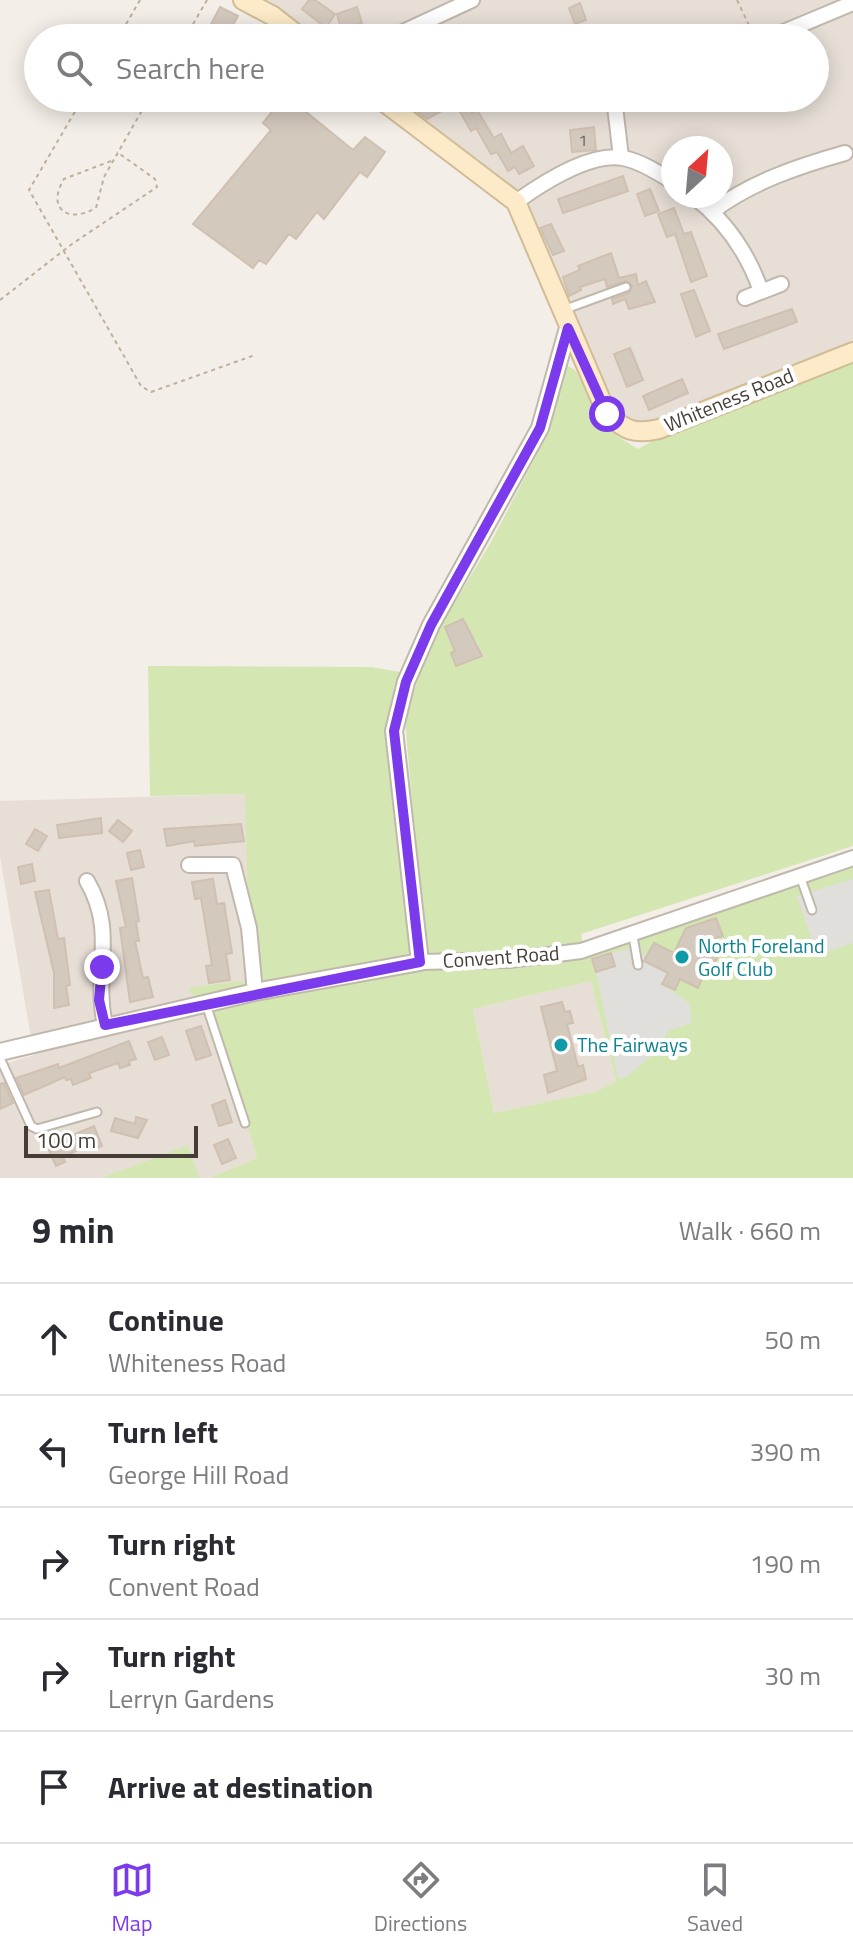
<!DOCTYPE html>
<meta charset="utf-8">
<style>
:root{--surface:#fff;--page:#f7f7f7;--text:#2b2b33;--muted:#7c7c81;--line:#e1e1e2;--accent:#7c3aed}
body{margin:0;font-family:"Titillium Web",sans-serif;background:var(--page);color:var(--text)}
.compass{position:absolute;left:661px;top:136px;width:72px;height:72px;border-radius:50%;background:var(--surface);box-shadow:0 4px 20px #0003;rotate:26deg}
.scale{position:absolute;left:24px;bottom:20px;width:174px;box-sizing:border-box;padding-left:8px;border:4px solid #463e36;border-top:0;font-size:22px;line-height:28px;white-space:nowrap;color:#463e36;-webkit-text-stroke:6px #fff;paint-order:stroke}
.stop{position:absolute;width:24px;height:24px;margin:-18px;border:6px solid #7c3aed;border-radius:50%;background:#fff}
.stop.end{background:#7c3aed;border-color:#fff;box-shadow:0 2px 8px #0008}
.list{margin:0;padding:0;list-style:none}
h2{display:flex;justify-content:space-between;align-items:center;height:104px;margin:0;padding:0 32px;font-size:34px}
h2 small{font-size:26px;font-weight:400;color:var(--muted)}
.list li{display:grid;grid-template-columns:52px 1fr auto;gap:24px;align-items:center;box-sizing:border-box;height:112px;padding:0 32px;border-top:2px solid var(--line)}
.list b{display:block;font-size:30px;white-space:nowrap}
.list p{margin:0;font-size:26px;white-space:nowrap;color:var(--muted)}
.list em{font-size:26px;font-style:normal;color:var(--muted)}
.icon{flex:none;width:44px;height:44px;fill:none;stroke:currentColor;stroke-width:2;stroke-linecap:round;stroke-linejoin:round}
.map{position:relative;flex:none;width:853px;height:1178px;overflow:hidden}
.search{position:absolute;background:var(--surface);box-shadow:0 4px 20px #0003;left:24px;right:24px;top:24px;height:88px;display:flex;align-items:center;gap:20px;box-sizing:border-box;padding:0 28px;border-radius:44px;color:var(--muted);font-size:30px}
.sheet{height:664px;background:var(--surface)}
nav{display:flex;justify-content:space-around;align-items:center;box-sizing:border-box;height:112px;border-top:2px solid var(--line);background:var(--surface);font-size:22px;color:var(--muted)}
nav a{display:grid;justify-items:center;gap:4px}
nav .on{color:var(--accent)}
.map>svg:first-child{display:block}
.residential{fill:#e7dfd6;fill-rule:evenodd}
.green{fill:#d4e6b1;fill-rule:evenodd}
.parking{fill:#e1dfdc}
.building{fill:#d4c9bd;stroke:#cfc0b1;stroke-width:2}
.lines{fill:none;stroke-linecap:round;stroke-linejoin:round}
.service-casing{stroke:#c1b8ad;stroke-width:11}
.minor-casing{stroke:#c1b8ad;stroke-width:18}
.tertiary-casing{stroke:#c1b8ad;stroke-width:20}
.secondary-casing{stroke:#d1bc98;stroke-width:22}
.path{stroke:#bfaf9c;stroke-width:2;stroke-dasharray:4 4;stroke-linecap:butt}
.service{stroke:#fff;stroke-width:7}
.minor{stroke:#fff;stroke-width:14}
.tertiary{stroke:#fff;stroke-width:16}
.secondary{stroke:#fceac8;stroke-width:18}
.route{stroke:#7c3aed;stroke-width:10}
.culture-dot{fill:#0f9aa8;stroke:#fff;stroke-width:3}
.labels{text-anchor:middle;stroke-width:8;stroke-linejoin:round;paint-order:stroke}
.number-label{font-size:16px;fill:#6a6158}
.street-label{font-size:20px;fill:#463e36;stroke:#fff}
.culture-label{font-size:20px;fill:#0d838f;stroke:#fff;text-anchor:start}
</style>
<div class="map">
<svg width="853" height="1178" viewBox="0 0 853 1178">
<rect width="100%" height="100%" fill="#f3eee7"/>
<g class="residential">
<path d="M259,0H853V346L634,427L609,405L517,201L386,98H815V38H310ZM673,148H721V196H673Z"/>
<polygon points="245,794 265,987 210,999 257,1158 209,1178 0,1178 0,1061 7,1063 34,1055 0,857 0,801"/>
<polygon points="591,981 616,1081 595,1092 494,1113 473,1009"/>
</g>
<g class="green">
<path d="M853,361V846L581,934L585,954L853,859V1178H209L257,1158L219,1031L188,988L250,980L245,794L150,796L148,666L371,667L400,672L389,735L419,883L405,719L429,645L490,544L547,435L566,365L575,370L611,432L638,449L709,410ZM476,641L482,655L457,666L451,653ZM591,981L616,1081L595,1092L494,1113L473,1009Z"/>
<polygon points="188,1145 199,1178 102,1178"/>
</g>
<g class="parking">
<polygon points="853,879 853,943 817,955 797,896"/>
<polygon points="641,946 645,961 668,973 662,984 689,1003 692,1020 689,1024 668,1031 654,1054 626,1077 618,1078 596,972 615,966 611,953"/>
</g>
<g class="building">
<polygon points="309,0 315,0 335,14 326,28 302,9"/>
<polygon points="580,3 586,20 575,24 569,8"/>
<polygon points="220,7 238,16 226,38 208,30"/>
<polygon points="357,7 362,23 341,29 337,14"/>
<polygon points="283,98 289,98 353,150 365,137 385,152 367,177 360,172 324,219 317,212 296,239 289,234 266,264 259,260 253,268 193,224 271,130 263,123"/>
<polygon points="422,98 444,98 449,107 427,119 415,110 426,105"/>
<polygon points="468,106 472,113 477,110 494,138 501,134 511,153 523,146 534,166 519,174 515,167 508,171 497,152 491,154 476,128 471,131 459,110"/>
<polygon points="594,127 596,150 572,152 570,130"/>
<polygon points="623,176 628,191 563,213 558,199"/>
<polygon points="650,189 659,211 645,216 637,194"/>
<polygon points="674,208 684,234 691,232 707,276 691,282 675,234 667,237 658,214"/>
<polygon points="551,224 564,251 553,255 540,228"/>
<polygon points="611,253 619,278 636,274 638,285 646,281 655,302 629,309 625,299 613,304 612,299 629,293 632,286 626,281 607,287 605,279 580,287 581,290 569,296 563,277 580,270 578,266"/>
<polygon points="694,290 710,331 696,337 681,294"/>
<polygon points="792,309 797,322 724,349 718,334"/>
<polygon points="630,348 643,380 627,387 614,354"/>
<polygon points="682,379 688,393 649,410 643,396"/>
<polygon points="463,619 482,656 456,666 451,653 455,651 445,627"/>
<polygon points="101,818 102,833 59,838 57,825"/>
<polygon points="118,820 132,831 123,842 109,831"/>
<polygon points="241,824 244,841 195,846 194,841 167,846 164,829"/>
<polygon points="35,829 47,836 38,851 26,844"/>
<polygon points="140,850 144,867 131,870 127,853"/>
<polygon points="32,864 35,881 21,884 18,867"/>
<polygon points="132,878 139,921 136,922 139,941 135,941 143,978 148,977 153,997 130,1002 120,928 126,927 116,881"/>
<polygon points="213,879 217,904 224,903 232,953 226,954 230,980 209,983 206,966 212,965 201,898 195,899 192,882"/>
<polygon points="49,890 58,939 64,938 70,985 66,986 69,1005 54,1008 54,973 35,892"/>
<polygon points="716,918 723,936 703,941 721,950 707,978 703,976 698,988 680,979 675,990 662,984 668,973 644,961 654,943 674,953 686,928"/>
<polygon points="611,953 615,966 596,972 592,959"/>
<polygon points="562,1002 565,1012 570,1011 573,1023 567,1024 578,1067 583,1065 586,1079 548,1093 544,1075 557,1071 541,1007"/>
<polygon points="201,1026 211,1055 196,1060 186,1031"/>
<polygon points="162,1037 169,1055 155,1060 148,1042"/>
<polygon points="129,1041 136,1059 129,1061 130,1065 120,1068 118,1063 89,1073 91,1078 73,1085 71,1079 66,1080 65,1077 24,1095 16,1078 58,1064 59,1068"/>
<polygon points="4,1083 13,1103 0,1109 0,1084"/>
<polygon points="225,1100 232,1122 219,1126 212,1105"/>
<polygon points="136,1117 147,1120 138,1138 111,1131 115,1118 135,1124"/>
<polygon points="94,1126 102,1146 93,1150 91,1144 63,1157 65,1162 56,1166 47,1146"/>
<polygon points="228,1139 236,1158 222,1164 214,1145"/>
</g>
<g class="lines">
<g class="service-casing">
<g id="service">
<polyline points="563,310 626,287"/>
<polyline points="800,876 812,910"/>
<polyline points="633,936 638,965"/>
<polyline points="206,1004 245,1123"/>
<polyline points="0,1058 31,1126 37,1129 97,1112"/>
</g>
</g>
<g class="minor-casing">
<g id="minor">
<polyline points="390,38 472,0"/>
<polyline points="736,38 737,38"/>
<polyline points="769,38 853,3"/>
<polyline points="614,98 621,157"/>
<path d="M693,196C725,220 748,254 761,291"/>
<path d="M516,202C541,184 590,152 623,158C640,161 659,173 673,182"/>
<path d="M713,211C751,182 799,166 845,153"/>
<polyline points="745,298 781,284"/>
<polyline points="189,865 233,865 249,928 255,992"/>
<path d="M87,881C117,932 93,972 105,1025"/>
<polyline points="420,962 509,960 581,951 853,858"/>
</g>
</g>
<g class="tertiary-casing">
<polyline id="tertiary" points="0,1052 255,992 420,962 394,731 406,682 431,625 540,428 568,328"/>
</g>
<g class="secondary-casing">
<g id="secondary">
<polyline points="243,0 273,16 301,38"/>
<path d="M379,98L516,202L607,414C625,430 634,435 659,429L853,352"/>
</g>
</g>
<g class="path">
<polyline points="737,0 755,38"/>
<polyline points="118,38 140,0"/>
<polyline points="185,38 207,0"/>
<polyline points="83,98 29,190 141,386 151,392 255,355"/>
<path d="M111,161L64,179C46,209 68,224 96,208L104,177L149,98"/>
<polyline points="0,300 72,244 157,187 155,179 117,152"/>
</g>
<use href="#service" class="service"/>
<use href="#minor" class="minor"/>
<use href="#tertiary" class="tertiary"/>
<use href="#secondary" class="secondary"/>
</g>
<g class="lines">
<polyline class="route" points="102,967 99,1000 105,1025 420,962 394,731 406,682 431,625 540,428 568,328 607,414"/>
</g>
<g class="culture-dot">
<circle cx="682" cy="957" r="8"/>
<circle cx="561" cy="1045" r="8"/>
</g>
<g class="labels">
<g class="number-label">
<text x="583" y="146">1</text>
</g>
<g class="street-label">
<text transform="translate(729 400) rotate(-22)" y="7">Whiteness Road</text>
<text transform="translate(501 957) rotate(-4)" y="7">Convent Road</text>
</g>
<g class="culture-label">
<text x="698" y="953">North Foreland<tspan x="698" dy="23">Golf Club</tspan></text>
<text x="577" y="1052">The Fairways</text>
</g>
</g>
</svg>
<svg class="compass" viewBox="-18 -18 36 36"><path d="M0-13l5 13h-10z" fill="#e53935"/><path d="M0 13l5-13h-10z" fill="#7c7c81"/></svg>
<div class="scale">100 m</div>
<div class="stop" style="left:607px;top:414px"></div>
<div class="stop end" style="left:102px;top:967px"></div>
<div class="search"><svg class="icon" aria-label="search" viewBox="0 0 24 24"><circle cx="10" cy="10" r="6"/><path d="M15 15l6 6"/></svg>Search here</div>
</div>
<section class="sheet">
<h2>9 min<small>Walk · 660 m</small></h2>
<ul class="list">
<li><svg class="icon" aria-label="ahead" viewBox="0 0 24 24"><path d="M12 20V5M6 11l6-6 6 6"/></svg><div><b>Continue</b><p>Whiteness Road</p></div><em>50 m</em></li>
<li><svg class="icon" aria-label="left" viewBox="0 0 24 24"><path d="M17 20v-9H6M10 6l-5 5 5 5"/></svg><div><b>Turn left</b><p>George Hill Road</p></div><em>390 m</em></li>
<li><svg class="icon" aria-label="right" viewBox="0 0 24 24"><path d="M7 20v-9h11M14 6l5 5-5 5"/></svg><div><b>Turn right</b><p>Convent Road</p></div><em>190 m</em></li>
<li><svg class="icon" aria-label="right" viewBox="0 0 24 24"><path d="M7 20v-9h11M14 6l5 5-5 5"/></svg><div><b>Turn right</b><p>Lerryn Gardens</p></div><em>30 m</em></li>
<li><svg class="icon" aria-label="arrive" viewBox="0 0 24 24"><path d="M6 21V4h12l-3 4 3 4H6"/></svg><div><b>Arrive at destination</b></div></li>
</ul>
</section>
<nav>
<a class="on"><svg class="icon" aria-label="map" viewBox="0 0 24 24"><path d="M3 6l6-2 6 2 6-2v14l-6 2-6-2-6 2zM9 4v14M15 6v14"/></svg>Map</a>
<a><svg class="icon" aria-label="directions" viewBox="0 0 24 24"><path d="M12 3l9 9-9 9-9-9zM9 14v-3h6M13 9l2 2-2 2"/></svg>Directions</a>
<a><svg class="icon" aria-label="saved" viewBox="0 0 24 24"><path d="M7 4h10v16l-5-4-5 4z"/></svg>Saved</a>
</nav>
